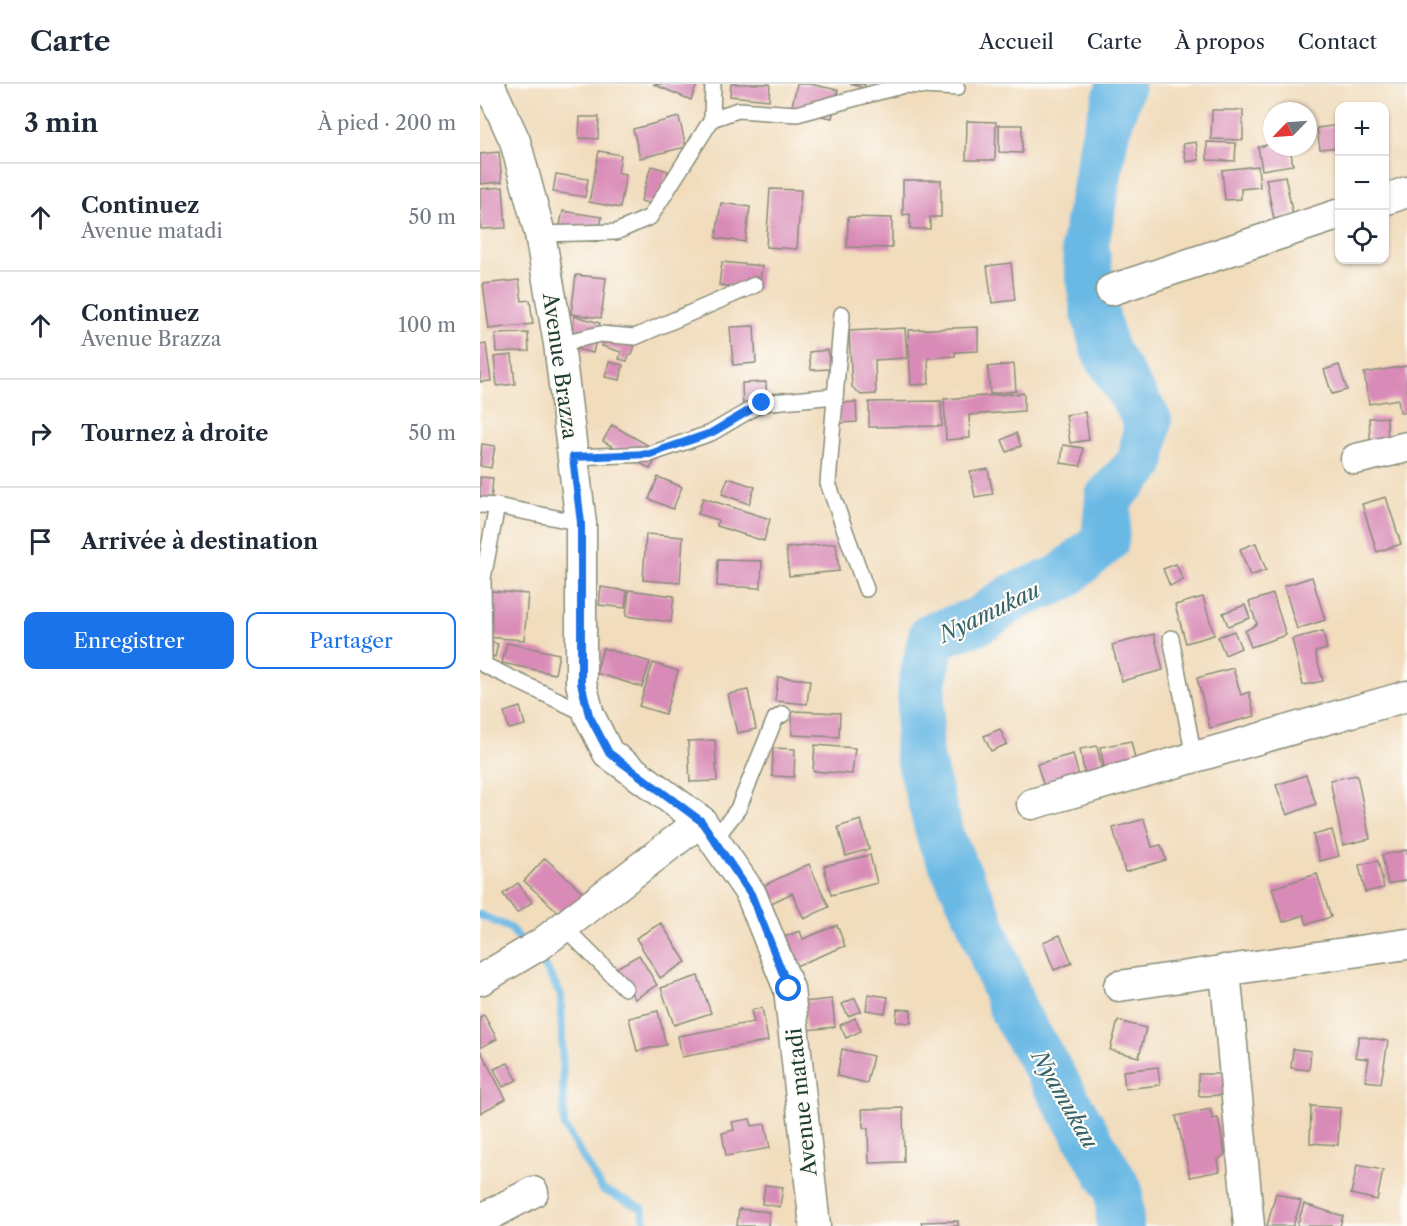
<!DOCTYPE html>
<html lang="fr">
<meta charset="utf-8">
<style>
:root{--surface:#fff;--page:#f2f2f3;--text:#1f2937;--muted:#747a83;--line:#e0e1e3;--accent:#1a73e8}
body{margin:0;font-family:"Libre Caslon Text",serif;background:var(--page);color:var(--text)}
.controls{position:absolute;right:18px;top:18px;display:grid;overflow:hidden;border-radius:12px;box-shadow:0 2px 4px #0004}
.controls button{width:54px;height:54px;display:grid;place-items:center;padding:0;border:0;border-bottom:2px solid var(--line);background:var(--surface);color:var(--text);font:30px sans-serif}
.compass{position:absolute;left:783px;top:18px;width:54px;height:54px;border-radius:50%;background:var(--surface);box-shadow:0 2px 4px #0004;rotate:245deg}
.stop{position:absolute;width:18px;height:18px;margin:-14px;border:4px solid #1a73e8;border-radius:50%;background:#fff}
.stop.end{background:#1a73e8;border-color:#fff;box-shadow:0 2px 6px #0008}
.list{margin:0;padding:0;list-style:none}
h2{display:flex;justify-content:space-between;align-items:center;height:78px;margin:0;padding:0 24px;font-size:26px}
h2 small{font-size:20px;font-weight:400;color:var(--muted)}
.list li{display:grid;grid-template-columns:39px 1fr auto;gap:18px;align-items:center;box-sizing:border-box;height:108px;padding:0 24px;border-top:2px solid var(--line)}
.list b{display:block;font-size:22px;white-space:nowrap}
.list p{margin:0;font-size:20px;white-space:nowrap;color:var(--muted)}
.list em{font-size:20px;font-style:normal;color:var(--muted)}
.actions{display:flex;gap:12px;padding:18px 24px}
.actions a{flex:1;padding:14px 0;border:2px solid var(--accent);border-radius:12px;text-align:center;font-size:21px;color:var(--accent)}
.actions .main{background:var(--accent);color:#fff}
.icon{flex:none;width:33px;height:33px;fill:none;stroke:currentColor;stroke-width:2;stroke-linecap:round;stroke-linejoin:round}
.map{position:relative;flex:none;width:927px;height:1142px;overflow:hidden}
header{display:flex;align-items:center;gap:36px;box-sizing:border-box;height:84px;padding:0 30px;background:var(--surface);border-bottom:2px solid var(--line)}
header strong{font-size:28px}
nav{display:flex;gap:33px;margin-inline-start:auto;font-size:21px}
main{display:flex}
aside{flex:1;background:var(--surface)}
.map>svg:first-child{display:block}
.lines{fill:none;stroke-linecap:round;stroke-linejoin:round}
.stream{stroke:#6bb9e5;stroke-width:8}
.river{stroke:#6bb9e5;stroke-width:48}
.building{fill:#d98bb7}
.service-casing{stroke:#888c78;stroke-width:18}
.minor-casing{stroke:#888c78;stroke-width:33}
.service{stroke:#fff;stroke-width:15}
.minor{stroke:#fff;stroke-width:30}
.route{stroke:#1a73e8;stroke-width:8}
.labels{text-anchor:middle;stroke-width:4.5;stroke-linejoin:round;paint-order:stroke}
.street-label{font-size:21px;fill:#1f3d34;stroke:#fdfcf7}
.water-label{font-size:22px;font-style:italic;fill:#366269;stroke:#fdfcf7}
</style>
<header>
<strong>Carte</strong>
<nav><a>Accueil</a><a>Carte</a><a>À propos</a><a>Contact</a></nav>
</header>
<main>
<aside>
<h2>3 min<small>À pied · 200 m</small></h2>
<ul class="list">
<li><svg class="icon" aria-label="ahead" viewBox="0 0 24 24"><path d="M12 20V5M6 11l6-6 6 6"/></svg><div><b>Continuez</b><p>Avenue matadi</p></div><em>50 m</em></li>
<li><svg class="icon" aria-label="ahead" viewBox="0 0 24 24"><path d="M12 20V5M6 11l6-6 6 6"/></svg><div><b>Continuez</b><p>Avenue Brazza</p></div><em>100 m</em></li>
<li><svg class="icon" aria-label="right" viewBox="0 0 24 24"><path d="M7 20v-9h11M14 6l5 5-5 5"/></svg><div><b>Tournez à droite</b></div><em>50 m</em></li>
<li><svg class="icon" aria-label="arrive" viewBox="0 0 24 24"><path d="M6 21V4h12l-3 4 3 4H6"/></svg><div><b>Arrivée à destination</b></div></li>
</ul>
<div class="actions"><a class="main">Enregistrer</a><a>Partager</a></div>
</aside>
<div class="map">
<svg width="927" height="1142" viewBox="0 0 927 1142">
<rect width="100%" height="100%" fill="#fdfcf7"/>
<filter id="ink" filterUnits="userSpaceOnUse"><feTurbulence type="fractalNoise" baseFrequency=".0167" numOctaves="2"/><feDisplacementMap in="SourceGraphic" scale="12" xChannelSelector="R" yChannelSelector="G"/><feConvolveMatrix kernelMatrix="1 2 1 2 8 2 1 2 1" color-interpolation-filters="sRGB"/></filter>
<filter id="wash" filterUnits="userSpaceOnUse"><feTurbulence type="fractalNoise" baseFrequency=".008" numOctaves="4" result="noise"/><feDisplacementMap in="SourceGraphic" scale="24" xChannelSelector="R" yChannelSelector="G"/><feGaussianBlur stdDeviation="1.35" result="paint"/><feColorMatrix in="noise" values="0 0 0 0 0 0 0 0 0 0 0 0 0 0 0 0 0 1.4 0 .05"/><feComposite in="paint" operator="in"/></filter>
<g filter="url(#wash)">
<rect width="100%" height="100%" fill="#f1dcbc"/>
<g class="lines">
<g class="stream">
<polyline points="0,831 30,844 46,862"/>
<polyline points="55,871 66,884 81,911 84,1042 123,1106 162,1124 166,1142"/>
</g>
<polyline class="river" points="640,1142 639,1107 534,928 498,832 461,755 438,667 442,600 452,552 498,537 534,513 581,494 625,457 629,413 661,379 668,337 624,265 614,225 605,161 625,51 641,0"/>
</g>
<g id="blocks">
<g class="building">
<polygon points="173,0 217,0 211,16"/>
<polygon points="251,0 290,0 289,16 250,12"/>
<polygon points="317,0 330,0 358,6 352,34 311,26"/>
<polygon points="370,0 385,0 384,4"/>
<polygon points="732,26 763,26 763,56 731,55"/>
<polygon points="100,33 119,33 118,55 99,54"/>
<polygon points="199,33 206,63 160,74 153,45"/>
<polygon points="487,37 516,38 515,76 486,76"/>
<polygon points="519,41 542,41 542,69 519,68"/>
<polygon points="860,41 860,63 840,65 837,44"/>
<polygon points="716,58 719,76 706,78 703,60"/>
<polygon points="727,58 756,59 755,77 727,76"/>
<polygon points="792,60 792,63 810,63 813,81 782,86 778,63"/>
<polygon points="119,67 141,71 138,89 146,90 140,124 109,118"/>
<polygon points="19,68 22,98 0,100 0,70"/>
<polygon points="171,82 188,87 178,122 161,117"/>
<polygon points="778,82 780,103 761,105 761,115 745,116 742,86"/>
<polygon points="76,90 108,95 105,113 73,108"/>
<polygon points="805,92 813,131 794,135 786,95"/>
<polygon points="423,96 461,96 461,133 450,133 450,145 430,145 430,130 423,131"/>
<polygon points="23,103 26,144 1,145 0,105"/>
<polygon points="290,105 321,106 317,165 286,163"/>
<polygon points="241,119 270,123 265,158 236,154"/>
<polygon points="83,127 122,133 117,158 78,151"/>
<polygon points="368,133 412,134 412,164 367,163"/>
<polygon points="242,178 282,182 279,206 239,201"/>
<polygon points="531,179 535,216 512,219 507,182"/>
<polygon points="96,191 126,194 121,234 91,230"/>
<polygon points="39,196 42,217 50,216 53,240 9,245 3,200"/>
<polygon points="95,232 120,239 113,269 88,263"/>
<polygon points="129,242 158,250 152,271 150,270 147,277 139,275 141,268 122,262"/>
<polygon points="274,242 276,279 253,281 250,243"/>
<polygon points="498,243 498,267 475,268 475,272 448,274 449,300 431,301 428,246"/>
<polygon points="425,244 427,274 395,276 396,310 381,311 372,303 369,247"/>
<polygon points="48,249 49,267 16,268 15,250"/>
<polygon points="6,260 11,297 0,298 0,261"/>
<polygon points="348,266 350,285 331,286 329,268"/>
<polygon points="32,271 35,300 17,302 14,273"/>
<polygon points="129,278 143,281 140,296 125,293"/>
<polygon points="534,280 536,307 510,310 508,283"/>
<polygon points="859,281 867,306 852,310 844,286"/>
<polygon points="927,282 927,328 920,329 918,315 889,320 884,289"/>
<polygon points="286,298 287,323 263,324 262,299"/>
<polygon points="544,309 544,327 489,331 490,354 466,356 464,315"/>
<polygon points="461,317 462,342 389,343 389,318"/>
<polygon points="376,318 377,338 359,339 358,319"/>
<polygon points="605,328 609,356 590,359 586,331"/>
<polygon points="907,333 908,367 891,368 889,334"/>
<polygon points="132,341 180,368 170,385 123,357"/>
<polygon points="536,349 541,362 527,368 522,356"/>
<polygon points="2,360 15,362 11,384 0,382"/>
<polygon points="583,361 603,364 601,382 581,379"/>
<polygon points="508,385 513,410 495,413 490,388"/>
<polygon points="0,393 13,394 10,428 0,427"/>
<polygon points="178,393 202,403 193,425 169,415"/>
<polygon points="248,394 275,403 269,420 242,410"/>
<polygon points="906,413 921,460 897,468 882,420"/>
<polygon points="223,414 290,435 284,457 237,442 238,436 218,430"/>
<polygon points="166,450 203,453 200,499 163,496"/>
<polygon points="356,459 359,487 309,492 306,464"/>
<polygon points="776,459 786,486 770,492 760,465"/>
<polygon points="238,476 282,477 281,504 237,502"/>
<polygon points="696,480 703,496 690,502 683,485"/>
<polygon points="832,493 845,536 817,545 804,502"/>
<polygon points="121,503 147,507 145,524 119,521"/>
<polygon points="149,506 194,512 191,538 146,532"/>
<polygon points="11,507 48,510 44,556 6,553"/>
<polygon points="793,510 806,551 771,563 765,547 777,540 769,518"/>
<polygon points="723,513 734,551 706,559 695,521"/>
<polygon points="765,521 770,534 748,542 743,529"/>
<polygon points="754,547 761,564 745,571 738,553"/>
<polygon points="843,547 847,565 835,568 843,597 823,601 812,555"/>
<polygon points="674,550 683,586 642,597 632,561"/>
<polygon points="3,556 18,560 15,573 0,569"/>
<polygon points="27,559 79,570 75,590 22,579"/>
<polygon points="123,564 170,578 162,603 116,589"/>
<polygon points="173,579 198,587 185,630 159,622"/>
<polygon points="753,584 761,611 769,608 775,632 730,644 717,594"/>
<polygon points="298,593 330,596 327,620 295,617"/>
<polygon points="268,606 276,645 257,649 248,610"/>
<polygon points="40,623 45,641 29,645 24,628"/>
<polygon points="314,627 360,629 359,653 312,651 312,629"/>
<polygon points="520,645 527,660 511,667 504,652"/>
<polygon points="235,656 237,697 210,698 208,657"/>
<polygon points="651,657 659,693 627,699 620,663"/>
<polygon points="335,661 375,664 372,690 333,687"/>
<polygon points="617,662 625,699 607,703 600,665"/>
<polygon points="293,664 315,665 314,693 292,692"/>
<polygon points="593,670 601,700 566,710 557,680"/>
<polygon points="826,691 836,720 807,731 796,701"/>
<polygon points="877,691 890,755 863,761 850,696"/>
<polygon points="664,735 672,763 681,761 686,776 645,788 633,744"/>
<polygon points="381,736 389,765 366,772 358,743"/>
<polygon points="852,746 859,772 840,777 833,751"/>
<polygon points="927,766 927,796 908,800 902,771"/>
<polygon points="390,771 397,799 351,811 344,782"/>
<polygon points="65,774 107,812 86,835 44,797"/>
<polygon points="898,777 904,804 885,808 879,781"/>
<polygon points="329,780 349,823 324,835 312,809 281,824 272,807"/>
<polygon points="837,790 851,833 827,840 824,831 803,838 792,804"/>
<polygon points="38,799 52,818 37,829 23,810"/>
<polygon points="181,839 206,878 180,894 156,854"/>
<polygon points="357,841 365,862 313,883 301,854 320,847 323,855"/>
<polygon points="580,851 592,879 574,886 563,858"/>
<polygon points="159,871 177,901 155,915 136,884"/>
<polygon points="218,892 231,929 194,941 181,904"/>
<polygon points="388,910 408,913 405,929 386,926"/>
<polygon points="375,914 381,927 368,932 362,920"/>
<polygon points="352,915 355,943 326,946 323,918"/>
<polygon points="282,924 288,957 202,973 198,952 274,938 271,926"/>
<polygon points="417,925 431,926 431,939 416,938"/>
<polygon points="178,927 186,961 157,967 149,934"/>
<polygon points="4,931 17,955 0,964 0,933"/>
<polygon points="375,934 381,947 366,954 360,941"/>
<polygon points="638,937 666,944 659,973 630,966"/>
<polygon points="879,952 908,957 901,999 885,997 889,975 875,973"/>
<polygon points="362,965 393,972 387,999 357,992"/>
<polygon points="813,965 831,967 829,986 811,984"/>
<polygon points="0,966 26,1015 0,1029"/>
<polygon points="28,979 37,996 23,1003 14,985"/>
<polygon points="678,983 680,1001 645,1005 643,987"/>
<polygon points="718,990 748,990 748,1011 719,1012"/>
<polygon points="831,1022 860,1024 858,1061 830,1059"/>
<polygon points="423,1024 424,1078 389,1079 388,1044 383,1044 382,1025"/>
<polygon points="730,1025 733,1035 738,1034 745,1070 738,1076 740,1087 710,1093 696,1032"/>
<polygon points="270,1035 272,1042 285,1040 290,1064 246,1072 242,1049 254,1046 252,1038"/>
<polygon points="877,1081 903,1086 897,1116 871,1110"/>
<polygon points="285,1101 303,1103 300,1123 282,1120"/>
<polygon points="796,1109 821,1117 813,1142 787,1142"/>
<polygon points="824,1120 863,1132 860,1142 817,1142"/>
<polygon points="259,1125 290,1128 288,1142 257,1142"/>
<polygon points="478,1137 478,1142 442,1142 441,1138"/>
</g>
</g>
</g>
<g filter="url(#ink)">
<use href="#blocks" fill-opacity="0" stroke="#888c78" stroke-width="1.5"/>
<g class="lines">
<g class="service-casing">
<g id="service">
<polyline points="232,35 233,0"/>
<polyline points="60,150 136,148 170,133 232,35 258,26 317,30 424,1 477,4"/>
<polyline points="362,230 348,399 386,505"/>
<polyline points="79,260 120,250 155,253 275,201"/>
<polyline points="93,373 170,370 231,349 282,319 355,312"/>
<polyline points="0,421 17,422 101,439"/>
<polyline points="17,422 3,494 4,581 109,631"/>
<polyline points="691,554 714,673"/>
<polyline points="234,756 258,725 295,635 303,630"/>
<polyline points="84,843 145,904"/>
</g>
</g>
<g class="minor-casing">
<g id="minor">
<polyline points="9,0 35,57 60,150 79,260 101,439 101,599 109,631 128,669 221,737 271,810 309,905 335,1142"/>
<polyline points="904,116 927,108"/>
<polyline points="631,206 860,130"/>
<polyline points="876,375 927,363"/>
<polyline points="552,720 927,612"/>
<polyline points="745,886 769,1142"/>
<polyline points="0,896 61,860 221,737"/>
<polyline points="639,902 927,860"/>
<polyline points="0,1136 53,1108"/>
</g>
</g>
<use href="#service" class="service"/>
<use href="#minor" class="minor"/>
</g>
</g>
<g class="lines" filter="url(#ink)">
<polyline class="route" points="282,319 231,349 170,370 93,373 101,439 101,599 109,631 129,669 221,737 271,810 309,905"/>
</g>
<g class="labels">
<g class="street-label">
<text transform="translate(80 282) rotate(82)" y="7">Avenue Brazza</text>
<text transform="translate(322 1018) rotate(-96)" y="7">Avenue matadi</text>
</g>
<g class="water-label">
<text transform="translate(509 528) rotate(-26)" y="8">Nyamukau</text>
<text transform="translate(585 1015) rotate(60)" y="8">Nyamukau</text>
</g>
</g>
</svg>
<div class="controls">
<button>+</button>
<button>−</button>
<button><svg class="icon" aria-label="locate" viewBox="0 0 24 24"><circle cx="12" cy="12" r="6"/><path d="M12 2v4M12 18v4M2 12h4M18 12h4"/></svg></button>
</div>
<svg class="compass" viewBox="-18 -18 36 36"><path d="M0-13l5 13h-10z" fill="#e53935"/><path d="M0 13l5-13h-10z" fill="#747a83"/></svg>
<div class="stop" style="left:309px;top:905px"></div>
<div class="stop end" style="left:282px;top:319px"></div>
</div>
</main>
